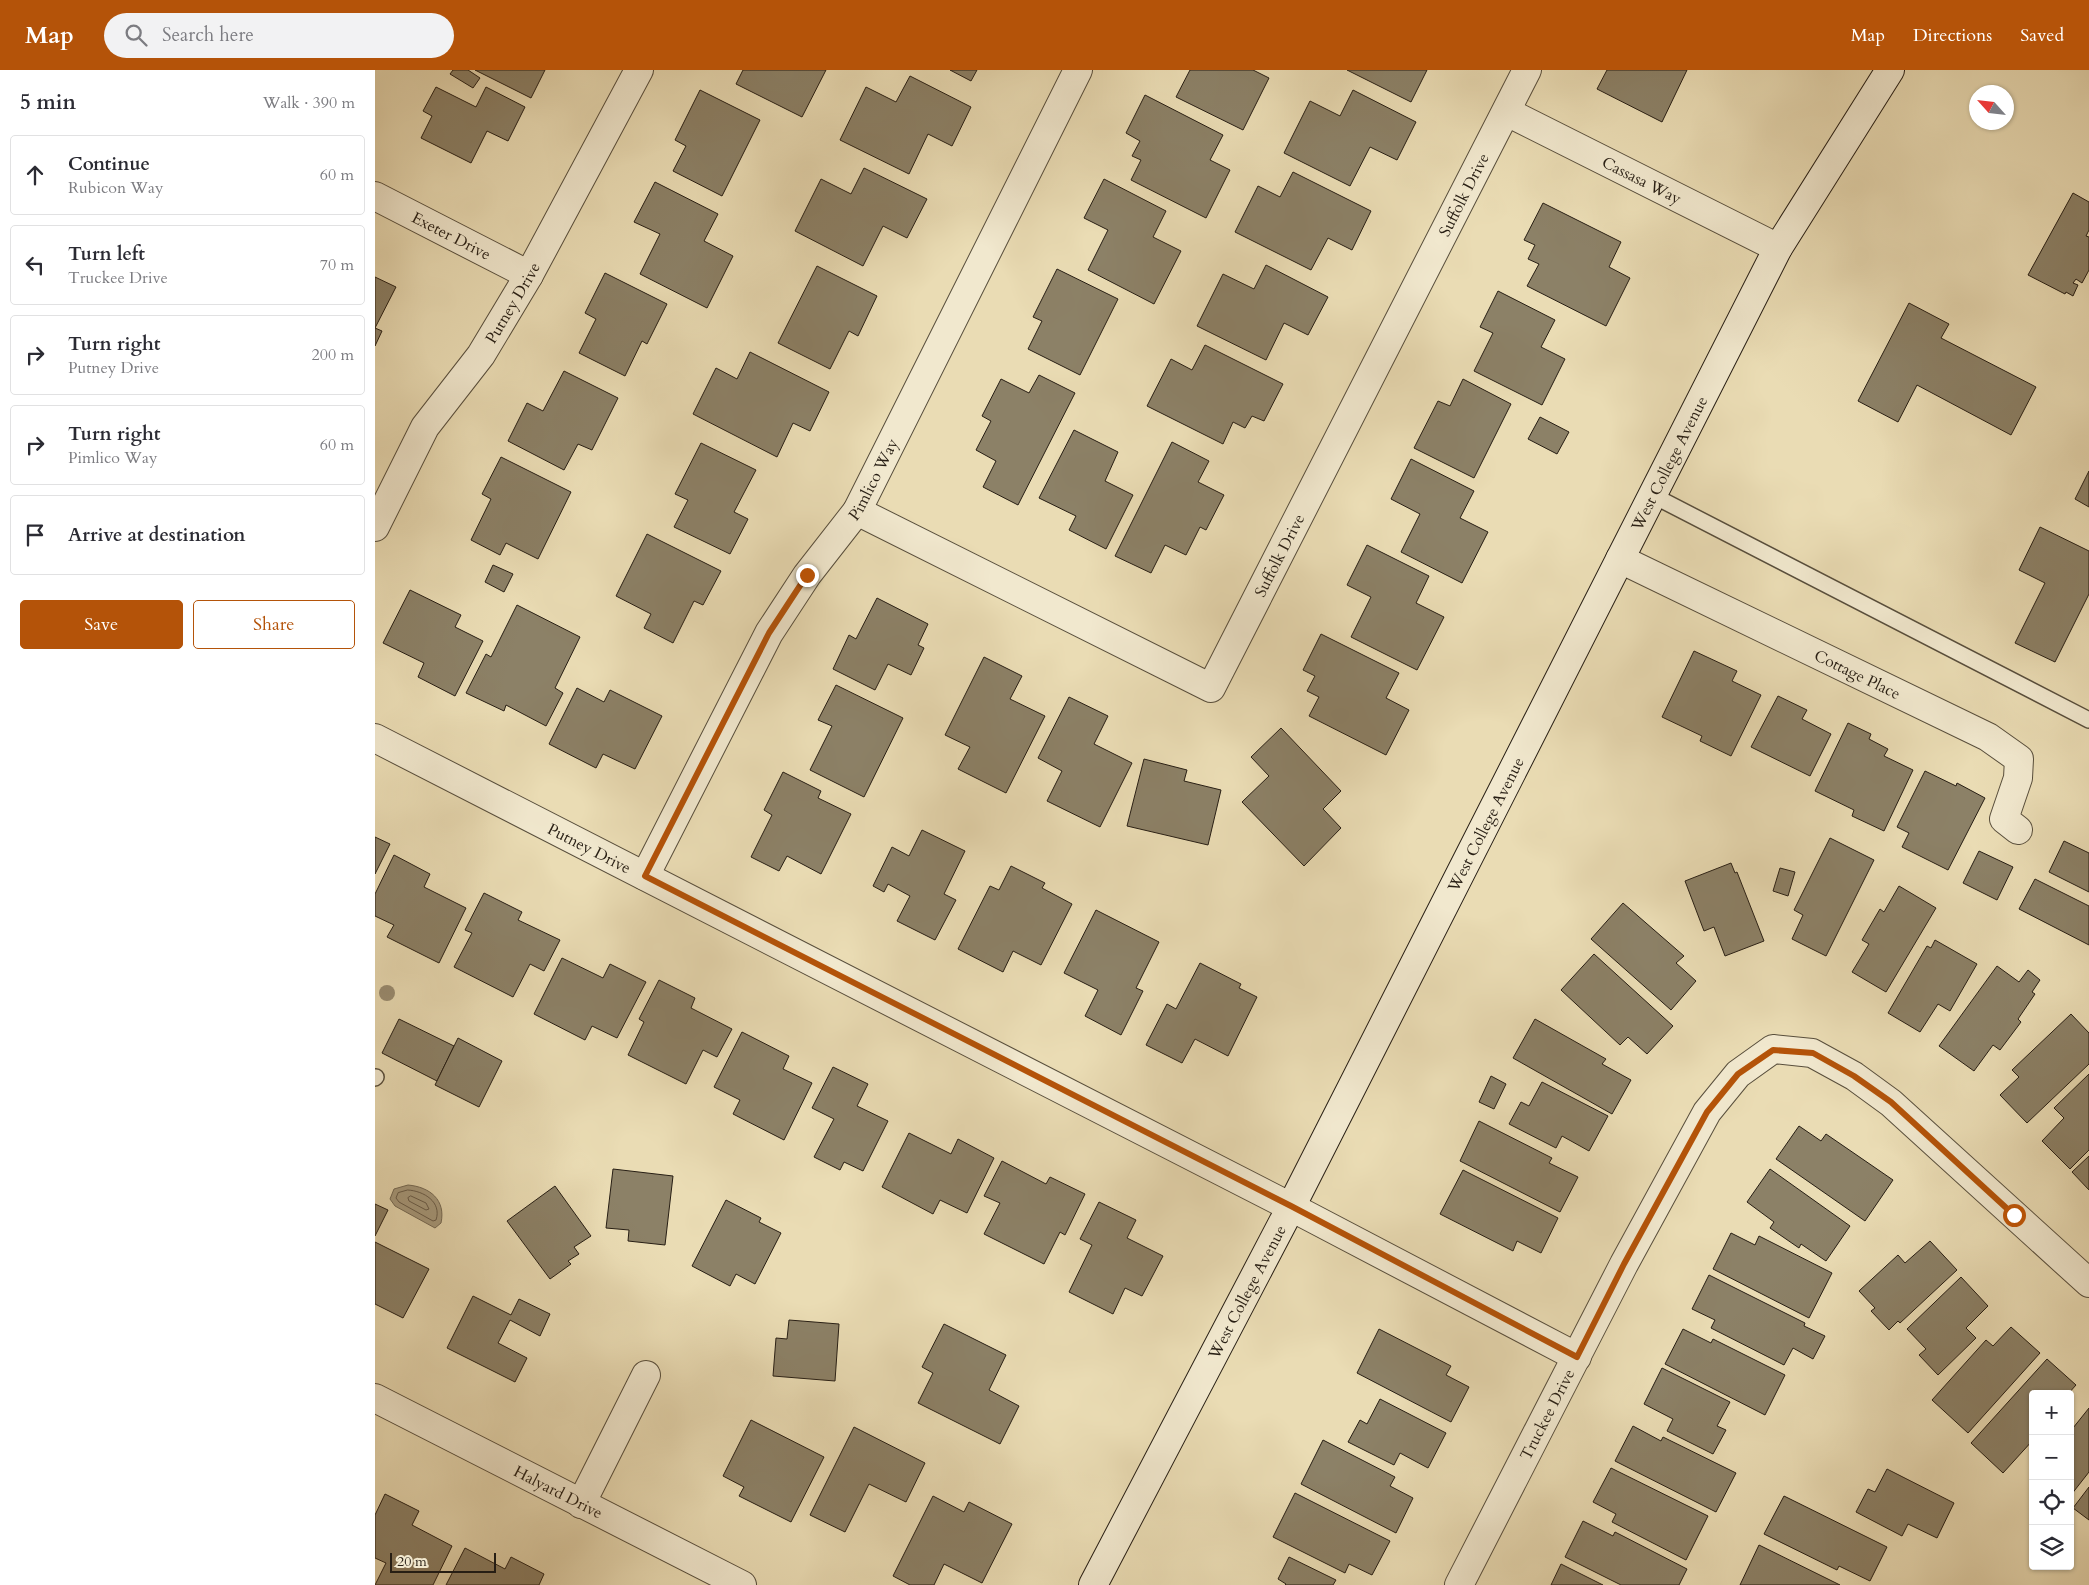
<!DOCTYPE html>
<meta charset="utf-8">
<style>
:root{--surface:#fff;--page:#f2f2f3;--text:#2b2b33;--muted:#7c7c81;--line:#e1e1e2;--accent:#b45309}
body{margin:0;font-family:Cardo,serif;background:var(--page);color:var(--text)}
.controls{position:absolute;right:15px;bottom:15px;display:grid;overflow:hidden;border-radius:5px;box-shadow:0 1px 4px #0004}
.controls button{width:45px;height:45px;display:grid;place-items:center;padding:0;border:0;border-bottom:1px solid var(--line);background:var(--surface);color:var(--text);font:25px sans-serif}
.compass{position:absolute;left:1594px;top:15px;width:45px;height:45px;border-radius:50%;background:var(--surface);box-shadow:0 1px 4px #0004;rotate:297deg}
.scale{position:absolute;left:15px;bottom:12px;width:106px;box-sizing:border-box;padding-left:5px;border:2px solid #271e14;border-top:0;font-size:14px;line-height:18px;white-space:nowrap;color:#271e14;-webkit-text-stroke:4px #f1e8ce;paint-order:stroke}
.stop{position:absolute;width:15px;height:15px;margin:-11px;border:4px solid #b45309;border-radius:50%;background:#fff}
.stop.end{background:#b45309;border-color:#fff;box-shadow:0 1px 5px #0008}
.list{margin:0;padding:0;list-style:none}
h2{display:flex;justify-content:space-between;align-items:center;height:65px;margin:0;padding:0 20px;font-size:21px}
h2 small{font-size:16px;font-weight:400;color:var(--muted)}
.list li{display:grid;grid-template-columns:32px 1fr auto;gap:15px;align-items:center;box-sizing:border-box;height:80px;margin:0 10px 10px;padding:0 10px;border:1px solid var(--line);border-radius:5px}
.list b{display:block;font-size:19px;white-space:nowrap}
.list p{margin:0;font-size:16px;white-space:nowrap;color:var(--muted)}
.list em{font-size:16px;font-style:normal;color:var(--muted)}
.actions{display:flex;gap:10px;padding:15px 20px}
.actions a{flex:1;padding:11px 0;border:1px solid var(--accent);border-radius:5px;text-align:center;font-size:18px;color:var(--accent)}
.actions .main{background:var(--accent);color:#fff}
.icon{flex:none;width:28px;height:28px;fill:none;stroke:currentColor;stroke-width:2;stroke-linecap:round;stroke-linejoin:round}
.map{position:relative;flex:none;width:1714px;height:1515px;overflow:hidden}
header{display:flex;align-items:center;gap:30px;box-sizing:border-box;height:70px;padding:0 25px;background:var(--accent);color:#fff}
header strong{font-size:24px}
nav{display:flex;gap:28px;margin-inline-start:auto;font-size:18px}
.search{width:350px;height:45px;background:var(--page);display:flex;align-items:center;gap:12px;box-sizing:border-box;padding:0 18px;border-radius:28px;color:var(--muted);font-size:19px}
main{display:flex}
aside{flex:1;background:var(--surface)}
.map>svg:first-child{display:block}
.water{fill:#a89b7e;stroke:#746954}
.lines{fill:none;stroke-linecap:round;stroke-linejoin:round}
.shore{stroke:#685c49;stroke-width:1}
.building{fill:#8c8167;stroke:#271e14}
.lane-casing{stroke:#584e3c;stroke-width:18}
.street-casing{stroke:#584e3c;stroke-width:30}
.secondary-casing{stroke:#271e14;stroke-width:30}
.lane{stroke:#f1e8ce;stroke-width:15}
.street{stroke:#f1e8ce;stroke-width:28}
.secondary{stroke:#f1e8ce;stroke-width:28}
.tree{fill:#9a8d72}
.route{stroke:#b45309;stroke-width:6}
.labels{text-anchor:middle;stroke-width:4;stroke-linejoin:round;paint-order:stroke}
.street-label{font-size:16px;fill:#271e14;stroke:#f1e8ce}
</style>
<header>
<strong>Map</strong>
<div class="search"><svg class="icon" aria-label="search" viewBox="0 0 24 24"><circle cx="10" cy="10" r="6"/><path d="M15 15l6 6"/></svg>Search here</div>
<nav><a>Map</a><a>Directions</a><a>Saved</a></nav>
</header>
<main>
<aside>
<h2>5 min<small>Walk · 390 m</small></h2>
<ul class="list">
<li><svg class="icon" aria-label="ahead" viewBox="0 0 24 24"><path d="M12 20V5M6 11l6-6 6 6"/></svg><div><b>Continue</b><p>Rubicon Way</p></div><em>60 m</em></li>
<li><svg class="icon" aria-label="left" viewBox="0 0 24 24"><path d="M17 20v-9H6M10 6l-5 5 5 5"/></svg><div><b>Turn left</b><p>Truckee Drive</p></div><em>70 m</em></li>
<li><svg class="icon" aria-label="right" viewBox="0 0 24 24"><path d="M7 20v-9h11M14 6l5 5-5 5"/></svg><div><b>Turn right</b><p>Putney Drive</p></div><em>200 m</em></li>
<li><svg class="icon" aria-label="right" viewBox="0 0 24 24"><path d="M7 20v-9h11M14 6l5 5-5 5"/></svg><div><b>Turn right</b><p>Pimlico Way</p></div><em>60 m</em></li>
<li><svg class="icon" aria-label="arrive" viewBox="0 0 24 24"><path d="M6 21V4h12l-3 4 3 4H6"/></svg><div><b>Arrive at destination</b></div></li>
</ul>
<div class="actions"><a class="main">Save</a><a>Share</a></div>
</aside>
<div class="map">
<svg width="1714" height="1515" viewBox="0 0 1714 1515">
<rect width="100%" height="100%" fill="#eadcb4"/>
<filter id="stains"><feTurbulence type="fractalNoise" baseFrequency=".004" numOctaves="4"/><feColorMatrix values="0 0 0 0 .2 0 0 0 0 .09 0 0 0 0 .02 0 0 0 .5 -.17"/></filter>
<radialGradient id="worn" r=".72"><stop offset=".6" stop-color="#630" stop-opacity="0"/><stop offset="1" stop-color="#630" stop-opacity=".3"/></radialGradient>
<path class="water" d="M33,1115C55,1117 71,1130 66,1153L60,1158L20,1136L15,1129L19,1119Z"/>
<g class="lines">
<g class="shore">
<path d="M33,1120C49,1121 67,1132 61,1150L58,1151L24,1132L21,1128L23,1123Z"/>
<polygon points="36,1126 51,1133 54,1139 51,1140 34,1131 33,1128"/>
</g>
</g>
<g class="building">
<polygon points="78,0 93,0 105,8 98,18 75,4"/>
<polygon points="100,0 170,0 156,28"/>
<polygon points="368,0 451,0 427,47 361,14"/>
<polygon points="575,0 602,0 596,11"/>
<polygon points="815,0 878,0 894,8 868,60 801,27"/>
<polygon points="972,0 1052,0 1036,32"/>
<polygon points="1232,0 1312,0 1287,52 1222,19"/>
<polygon points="535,6 596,37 577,76 553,64 534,104 465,70 491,17 521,32"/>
<polygon points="61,17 101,37 111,17 150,37 133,71 112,61 96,93 46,68 57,46 48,41"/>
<polygon points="325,20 385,50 347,126 298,101 311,76 300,70"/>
<polygon points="978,20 1041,52 1022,90 995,77 975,116 909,83 935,31 965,46"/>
<polygon points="770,25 848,65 835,90 855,100 831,148 756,110 766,90 757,86 765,71 751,63"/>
<polygon points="489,98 552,129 532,168 508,156 488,196 420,161 446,109 476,124"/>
<polygon points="918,102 996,141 977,180 953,168 936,200 860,162 883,116 905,127"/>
<polygon points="729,109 791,141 778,167 806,181 779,234 713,200 733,160 709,148"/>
<polygon points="280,112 343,144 329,171 358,186 332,238 265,204 285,164 259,152"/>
<polygon points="1698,123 1714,132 1714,160 1711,166 1714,167 1714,200 1707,213 1701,209 1698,213 1703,215 1698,226 1691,222 1690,224 1653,205"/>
<polygon points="1168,133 1246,172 1234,197 1255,208 1231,256 1152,216 1164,194 1153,189 1160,175 1149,170"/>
<polygon points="891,195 953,227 933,265 909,253 891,290 822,256 848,204 879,219"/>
<polygon points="442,196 502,226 483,266 474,261 455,299 403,273"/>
<polygon points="682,199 743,229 705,305 653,279 667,251 658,247"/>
<polygon points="230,203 292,234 272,274 267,271 250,306 204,283 221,249 210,243"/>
<polygon points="0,207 21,217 0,258 7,261 0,276"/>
<polygon points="1123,221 1180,250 1166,277 1190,289 1167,335 1099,301 1118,263 1105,257"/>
<polygon points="1534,233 1574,254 1566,268 1661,317 1636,365 1542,315 1523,352 1483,331"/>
<polygon points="830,275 908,314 889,351 877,346 870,358 858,352 848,374 772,336 796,289 817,300"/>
<polygon points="375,282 454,322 435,361 418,353 402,387 318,344 341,298 362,309"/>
<polygon points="189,301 243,328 217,380 203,374 189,400 133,371 152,333 168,341"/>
<polygon points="664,305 700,323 643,435 608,417 621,391 601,380 616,351 607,346 626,309 654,323"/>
<polygon points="1088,309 1136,334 1099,408 1039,378 1063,331 1075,336"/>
<polygon points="1165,347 1194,362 1182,384 1153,369"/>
<polygon points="699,360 743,382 730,411 758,425 731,479 694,460 701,446 664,428"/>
<polygon points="797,372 834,391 823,412 849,425 831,460 825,457 811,485 790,475 776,503 740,486"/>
<polygon points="326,373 381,400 359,442 373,449 355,484 299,457 313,430 300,424"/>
<polygon points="126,387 196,422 163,489 131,473 125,485 96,470 116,429 107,424"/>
<polygon points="1036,389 1099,421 1085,448 1113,462 1087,513 1026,482 1045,444 1016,429"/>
<polygon points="1714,401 1714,437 1700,429"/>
<polygon points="1665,457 1714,481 1714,524 1680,592 1640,573 1670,513 1644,500"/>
<polygon points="272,464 346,501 328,535 319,531 298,573 269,558 276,544 241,526"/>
<polygon points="992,475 1054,506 1041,533 1069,547 1042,600 976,567 996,527 972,515"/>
<polygon points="118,495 138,504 129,522 110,512"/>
<polygon points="35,520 86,545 80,557 108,571 80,626 43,607 49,593 8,573"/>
<polygon points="502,528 553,554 543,575 549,578 536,605 513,594 500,620 458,599 474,565 481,569"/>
<polygon points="142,535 205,567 180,618 188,623 171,656 131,635 129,641 91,623 111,584 116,587"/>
<polygon points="946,564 1024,603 1011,628 1034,640 1011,685 934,646 944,627 932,621 940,606 928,600"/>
<polygon points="1319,581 1362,601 1357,611 1386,625 1356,686 1325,671 1327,666 1287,647"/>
<polygon points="609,587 647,606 635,629 670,646 631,723 583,699 595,677 570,665"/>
<polygon points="461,615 528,648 489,727 435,700 457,656 443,650"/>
<polygon points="202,618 229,632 235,620 287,646 260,699 228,684 221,698 174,674"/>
<polygon points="1403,626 1432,640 1427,649 1456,664 1435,706 1376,677"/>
<polygon points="694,627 733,646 719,674 757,693 725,757 672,731 687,701 663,688"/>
<polygon points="1473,653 1496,664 1494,669 1513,679 1509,686 1538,700 1509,761 1477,746 1479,740 1440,721"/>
<polygon points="906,658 966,721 948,739 966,758 929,796 867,732 894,706 876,687"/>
<polygon points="769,689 812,700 809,711 846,720 833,775 752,756"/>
<polygon points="1550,701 1581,716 1582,713 1610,728 1573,800 1527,777 1534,763 1522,757"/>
<polygon points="408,702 446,721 443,728 476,744 446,804 412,786 404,801 376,787 397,745 389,740"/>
<polygon points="547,760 590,781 569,824 581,830 560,870 522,851 535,826 513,814 509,822 498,816 517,777 534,786"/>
<polygon points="0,767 15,774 0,804"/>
<polygon points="1455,768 1499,790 1451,886 1417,869 1428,845 1419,840"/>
<polygon points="1689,771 1714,783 1714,822 1674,802"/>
<polygon points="1604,781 1638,797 1622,830 1588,813"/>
<polygon points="19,785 55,804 49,817 91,838 64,893 12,867 19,855 0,846 0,824"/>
<polygon points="1356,793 1360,803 1362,802 1389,871 1350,886 1339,857 1329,861 1310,811"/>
<polygon points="636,796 670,813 667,818 697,834 666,895 638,881 628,902 583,879 615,816 624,820"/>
<polygon points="1405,798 1420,802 1413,826 1398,821"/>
<polygon points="1660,809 1714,836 1714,875 1644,839"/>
<polygon points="1524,816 1561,838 1511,922 1477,902 1494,874 1487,870 1505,839 1509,842"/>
<polygon points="109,823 147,842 143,850 185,870 169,901 155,894 138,927 79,897 97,863 90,860"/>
<polygon points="1248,833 1309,886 1301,893 1321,911 1296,940 1216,869"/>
<polygon points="721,840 784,872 761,918 768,921 746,965 710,946 723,920 689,903"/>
<polygon points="1560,870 1602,894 1575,941 1563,934 1545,962 1513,943 1552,876 1556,878"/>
<polygon points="1219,884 1298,956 1272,984 1253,967 1245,975 1186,920"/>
<polygon points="187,888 228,908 235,894 271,912 242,968 217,956 210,970 159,944"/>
<polygon points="825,893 866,914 864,918 882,927 853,986 820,969 807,993 771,975 792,934 801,939"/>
<polygon points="1622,896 1644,912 1653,900 1665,910 1657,922 1660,924 1643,949 1646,952 1625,980 1618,975 1599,1001 1564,976"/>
<polygon points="284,910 320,928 316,938 357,959 342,987 328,980 311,1014 253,985 269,952 264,949"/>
<polygon points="1696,944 1714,963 1714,994 1652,1053 1625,1025 1644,1007 1637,1000"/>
<polygon points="24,949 79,976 62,1011 7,983"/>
<polygon points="1160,949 1231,989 1227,994 1256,1010 1237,1044 1138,988"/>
<polygon points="367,962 414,986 408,999 437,1013 409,1070 358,1044 365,1030 339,1017"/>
<polygon points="83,968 127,991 104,1037 60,1015"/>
<polygon points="458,997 493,1014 482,1036 513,1051 488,1101 469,1092 465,1100 439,1087 459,1049 437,1038"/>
<polygon points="1714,1004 1714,1080 1695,1099 1667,1071 1689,1048 1679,1038"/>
<polygon points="1116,1006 1131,1014 1119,1039 1104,1032"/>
<polygon points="1167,1012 1233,1046 1214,1081 1187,1066 1181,1078 1134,1054 1146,1032 1154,1036"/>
<polygon points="1104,1051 1177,1088 1174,1093 1203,1107 1185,1142 1085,1091"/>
<polygon points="1424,1056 1446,1071 1451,1064 1518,1110 1490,1151 1401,1089"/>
<polygon points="534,1063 576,1084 583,1069 619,1088 592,1143 565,1130 558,1144 507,1117"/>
<polygon points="1714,1086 1714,1120 1697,1102"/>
<polygon points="627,1091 671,1114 675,1107 710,1124 690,1165 685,1162 669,1194 609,1164 625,1133 609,1126"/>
<polygon points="238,1099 298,1106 290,1175 253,1171 254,1160 231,1158"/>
<polygon points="1395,1099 1475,1156 1451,1191 1426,1174 1424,1178 1395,1158 1399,1152 1372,1132"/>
<polygon points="1088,1100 1183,1148 1166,1183 1142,1171 1138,1181 1065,1144"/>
<polygon points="180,1116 216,1166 199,1177 204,1184 193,1191 196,1194 175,1209 132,1151"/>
<polygon points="351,1130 386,1148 384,1152 406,1163 380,1214 361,1204 355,1216 317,1196"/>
<polygon points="724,1132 761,1150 752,1168 788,1186 767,1226 750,1218 738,1244 694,1222 717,1175 705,1169"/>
<polygon points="0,1134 13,1140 0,1166"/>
<polygon points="1356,1163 1380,1175 1384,1166 1457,1203 1434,1248 1338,1199"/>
<polygon points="1555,1171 1582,1200 1525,1253 1523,1251 1514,1260 1496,1241 1500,1238 1484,1221 1523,1185 1530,1193"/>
<polygon points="0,1172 54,1199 28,1248 0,1234"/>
<polygon points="1334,1205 1430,1253 1429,1256 1450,1266 1438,1289 1418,1278 1409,1295 1336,1258 1340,1250 1317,1239"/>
<polygon points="1586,1207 1613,1236 1591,1258 1601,1268 1563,1305 1544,1285 1551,1279 1532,1259"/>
<polygon points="98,1226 136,1245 144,1229 175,1244 165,1266 135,1250 123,1273 152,1288 140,1312 72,1278"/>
<polygon points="414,1250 464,1254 460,1311 398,1306 401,1268 412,1269"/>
<polygon points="569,1254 631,1285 614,1320 644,1336 625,1374 543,1333 558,1303 547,1297"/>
<polygon points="1636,1257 1665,1283 1593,1363 1557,1330 1611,1270 1618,1276"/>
<polygon points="1004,1259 1076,1296 1071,1305 1094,1317 1076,1352 982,1303"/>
<polygon points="1308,1259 1336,1273 1338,1269 1410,1305 1390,1345 1290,1294"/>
<polygon points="1672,1289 1701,1315 1693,1324 1658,1324 1658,1370 1628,1403 1596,1373"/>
<polygon points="1287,1298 1355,1332 1342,1356 1351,1360 1338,1384 1292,1361 1298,1349 1269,1334"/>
<polygon points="1005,1329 1071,1363 1053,1398 1025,1383 1019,1395 973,1372 985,1350 992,1354"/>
<polygon points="1714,1338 1714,1402 1696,1425 1695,1356 1698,1358"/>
<polygon points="376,1350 449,1387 416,1452 364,1426 369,1417 348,1406"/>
<polygon points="1258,1356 1286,1371 1288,1367 1361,1403 1341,1442 1240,1391"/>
<polygon points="479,1357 550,1393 531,1432 494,1414 470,1462 435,1445"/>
<polygon points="948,1370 1020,1407 1015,1416 1038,1428 1021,1463 926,1414"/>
<polygon points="1236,1398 1333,1446 1311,1490 1237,1452 1241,1444 1218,1432"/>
<polygon points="1512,1399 1579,1433 1562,1468 1533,1454 1527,1466 1481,1442 1493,1419 1500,1422"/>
<polygon points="1714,1417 1714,1450 1698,1438"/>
<polygon points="920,1423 1015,1471 997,1505 974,1494 970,1503 898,1467"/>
<polygon points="10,1424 44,1441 37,1455 77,1476 58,1515 0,1515 11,1493 0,1488 0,1445"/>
<polygon points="558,1426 589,1442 594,1432 637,1454 607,1513 569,1494 559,1515 535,1515 518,1506"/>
<polygon points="1409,1426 1512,1477 1495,1511 1464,1496 1462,1500 1389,1464"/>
<polygon points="1208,1451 1238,1466 1240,1462 1312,1499 1304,1515 1246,1515 1190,1487"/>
<polygon points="1384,1475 1465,1515 1365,1515"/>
<polygon points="90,1478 130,1499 136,1487 169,1504 164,1515 71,1515"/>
<polygon points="914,1487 961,1510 958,1515 910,1515 911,1514 903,1509"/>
<polygon points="1186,1494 1228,1515 1176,1515"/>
</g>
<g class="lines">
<g class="lane-casing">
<g id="lane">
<polyline points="1277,425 1714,650"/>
<polyline points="0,1008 1,1007"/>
</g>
</g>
<g class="street-casing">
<g id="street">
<path id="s1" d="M1132,42L1403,178"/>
<path id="s2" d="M0,126L154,205"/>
<path id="s3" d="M482,441L836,618L1152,0"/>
<path id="s4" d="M0,457L50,357L106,285L154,205L264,0"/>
<path id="s5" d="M1245,489L1613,667L1644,689L1643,708L1629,749L1643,760"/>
<path id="s6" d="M0,668L916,1137L1202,1287"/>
<path id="s7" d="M270,806L394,563L432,505L482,441L703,0"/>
<path id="s8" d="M0,1328L367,1515"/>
<polyline points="206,1434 271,1305"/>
<path id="s9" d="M1084,1515L1249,1194L1332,1042L1363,1004L1398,979L1437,983L1479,1006L1516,1033L1714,1213"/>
</g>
</g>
<g class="secondary-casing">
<g id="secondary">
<path id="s10" d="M718,1515L916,1137L1403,178L1515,0"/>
</g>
</g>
<use href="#lane" class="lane"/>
<use href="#street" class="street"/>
<use href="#secondary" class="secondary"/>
</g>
<circle class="tree" cx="12" cy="923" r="8"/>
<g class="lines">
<polyline class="route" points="432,505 394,563 270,806 916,1136 1202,1287 1249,1194 1332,1042 1363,1004 1398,980 1438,983 1479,1006 1516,1032 1639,1145"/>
</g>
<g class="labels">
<g class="street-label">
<text dy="6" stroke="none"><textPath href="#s1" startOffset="151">Cassasa Way</textPath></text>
<text dy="6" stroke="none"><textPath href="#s3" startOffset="950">Suffolk Drive</textPath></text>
<text dy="6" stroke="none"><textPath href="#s2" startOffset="86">Exeter Drive</textPath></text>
<text dy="6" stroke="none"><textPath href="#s4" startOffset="264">Putney Drive</textPath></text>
<text dy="6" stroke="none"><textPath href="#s10" startOffset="1261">West College Avenue</textPath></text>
<text dy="6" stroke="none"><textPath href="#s7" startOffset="459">Pimlico Way</textPath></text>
<text dy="6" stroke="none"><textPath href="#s3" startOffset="545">Suffolk Drive</textPath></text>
<text dy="6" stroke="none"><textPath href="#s5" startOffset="264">Cottage Place</textPath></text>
<text dy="6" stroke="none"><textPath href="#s10" startOffset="856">West College Avenue</textPath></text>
<text dy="6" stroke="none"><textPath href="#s6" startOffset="241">Putney Drive</textPath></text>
<text dy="6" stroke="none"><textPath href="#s10" startOffset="331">West College Avenue</textPath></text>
<text dy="6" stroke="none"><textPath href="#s9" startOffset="192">Truckee Drive</textPath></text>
<text dy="6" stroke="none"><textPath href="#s8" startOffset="206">Halyard Drive</textPath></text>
</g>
</g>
<rect width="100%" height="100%" filter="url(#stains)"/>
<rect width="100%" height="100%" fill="url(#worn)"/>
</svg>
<div class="controls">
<button>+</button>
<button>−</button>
<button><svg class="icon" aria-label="locate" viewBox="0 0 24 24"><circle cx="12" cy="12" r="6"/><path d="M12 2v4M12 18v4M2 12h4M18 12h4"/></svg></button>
<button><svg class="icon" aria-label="layers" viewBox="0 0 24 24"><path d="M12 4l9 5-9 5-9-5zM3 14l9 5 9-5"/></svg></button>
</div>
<svg class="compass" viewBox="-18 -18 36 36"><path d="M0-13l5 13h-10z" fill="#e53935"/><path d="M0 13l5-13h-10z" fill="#7c7c81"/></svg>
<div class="scale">20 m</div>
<div class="stop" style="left:1639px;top:1145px"></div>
<div class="stop end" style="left:432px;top:505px"></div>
</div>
</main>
